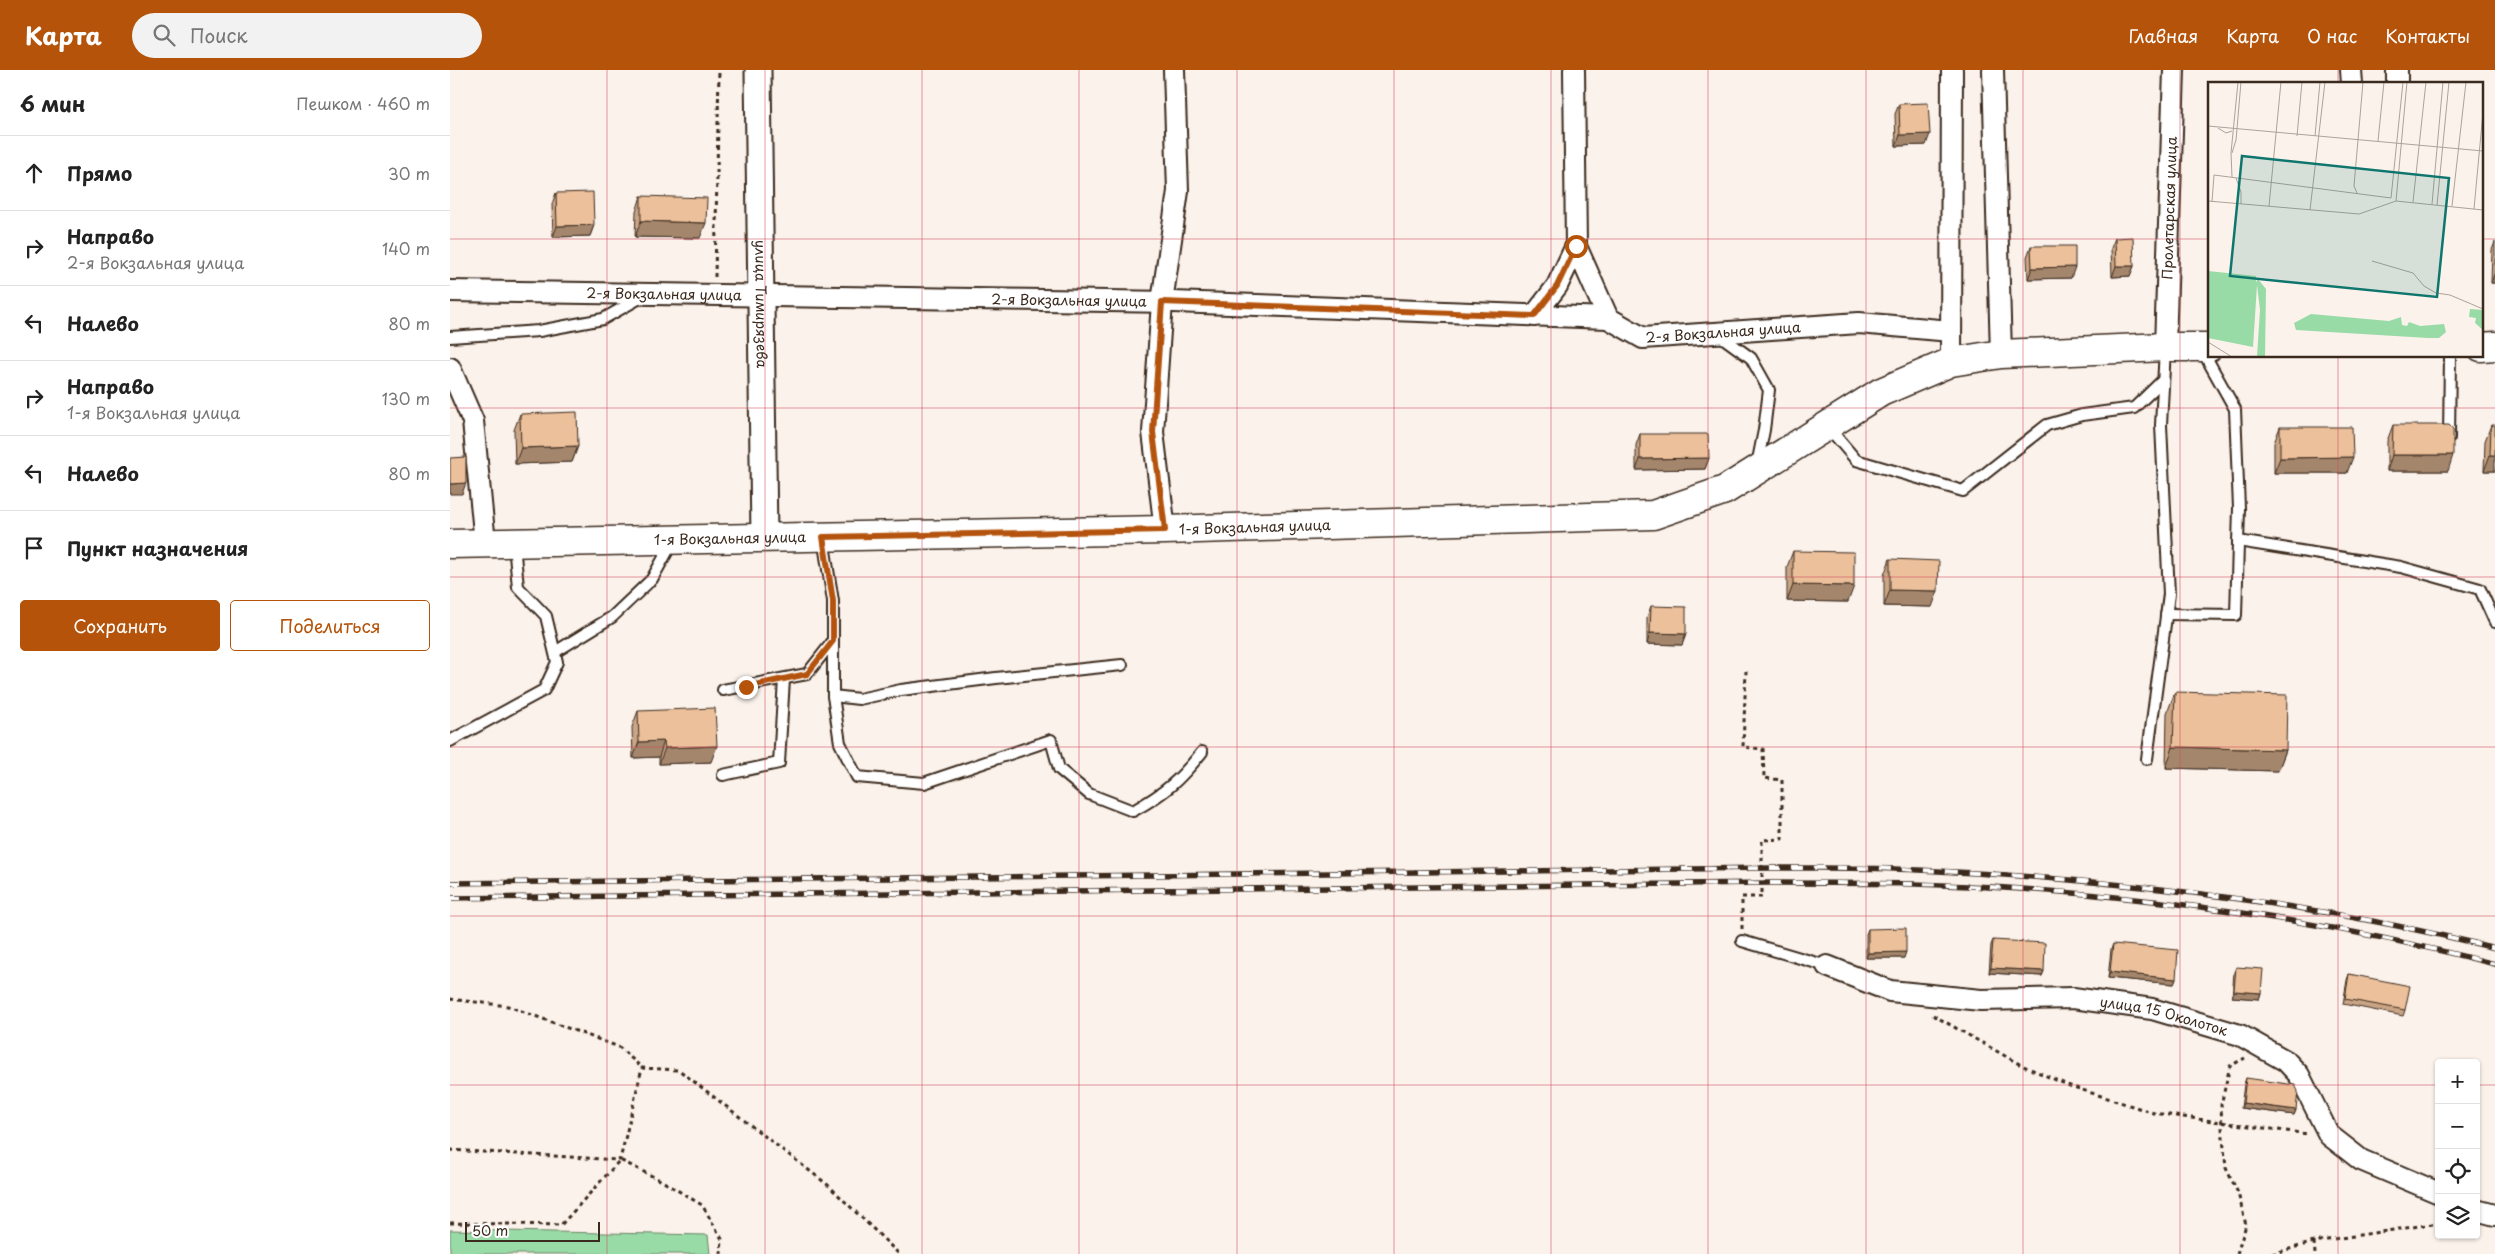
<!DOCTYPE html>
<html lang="ru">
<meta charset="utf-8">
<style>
:root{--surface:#fff;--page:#f2f2f2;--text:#222;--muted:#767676;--line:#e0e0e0;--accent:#b45309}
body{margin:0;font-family:"Playpen Sans",sans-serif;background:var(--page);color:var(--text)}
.controls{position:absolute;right:15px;bottom:15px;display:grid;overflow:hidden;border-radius:5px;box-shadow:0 1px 4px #0004}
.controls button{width:45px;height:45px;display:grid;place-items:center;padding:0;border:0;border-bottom:1px solid var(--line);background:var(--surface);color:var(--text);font:25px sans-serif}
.scale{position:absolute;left:15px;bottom:12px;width:135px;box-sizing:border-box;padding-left:5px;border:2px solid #3b2a1e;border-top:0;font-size:14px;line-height:18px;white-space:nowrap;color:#3b2a1e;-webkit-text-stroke:4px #fff;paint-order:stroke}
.stop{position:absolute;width:15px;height:15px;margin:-11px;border:4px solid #b45309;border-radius:50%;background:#fff}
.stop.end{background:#b45309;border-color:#fff;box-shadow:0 1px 5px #0008}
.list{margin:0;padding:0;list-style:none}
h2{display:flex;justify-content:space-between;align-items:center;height:65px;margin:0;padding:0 20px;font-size:21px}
h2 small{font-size:16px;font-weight:400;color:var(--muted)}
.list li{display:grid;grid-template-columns:32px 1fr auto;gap:15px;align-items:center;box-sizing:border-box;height:75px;padding:0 20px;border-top:1px solid var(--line)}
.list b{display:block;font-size:19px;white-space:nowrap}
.list p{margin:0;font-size:16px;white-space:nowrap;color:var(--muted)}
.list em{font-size:16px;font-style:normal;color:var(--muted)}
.actions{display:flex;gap:10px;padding:15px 20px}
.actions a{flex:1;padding:11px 0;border:1px solid var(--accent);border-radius:5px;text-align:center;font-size:18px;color:var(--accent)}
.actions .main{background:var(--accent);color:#fff}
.icon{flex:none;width:28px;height:28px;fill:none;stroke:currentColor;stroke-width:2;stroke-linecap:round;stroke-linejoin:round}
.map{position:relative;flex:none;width:2045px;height:1184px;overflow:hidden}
header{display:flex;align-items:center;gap:30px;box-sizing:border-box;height:70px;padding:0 25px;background:var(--accent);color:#fff}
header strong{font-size:24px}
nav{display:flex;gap:28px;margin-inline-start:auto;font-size:18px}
.search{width:350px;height:45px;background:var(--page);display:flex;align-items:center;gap:12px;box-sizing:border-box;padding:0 18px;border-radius:28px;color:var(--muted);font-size:19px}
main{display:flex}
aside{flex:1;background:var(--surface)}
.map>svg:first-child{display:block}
.green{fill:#98dba7;stroke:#6a8262}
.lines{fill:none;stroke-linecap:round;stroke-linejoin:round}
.service-casing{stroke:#3b2a1e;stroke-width:14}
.minor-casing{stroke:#3b2a1e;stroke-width:24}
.tertiary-casing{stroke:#3b2a1e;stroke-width:29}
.secondary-casing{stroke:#3b2a1e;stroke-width:31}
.path{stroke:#3b2a1e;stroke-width:3;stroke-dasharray:4 4;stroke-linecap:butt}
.service{stroke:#fff;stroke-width:10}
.minor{stroke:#fff;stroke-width:20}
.tertiary{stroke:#fff;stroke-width:25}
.secondary{stroke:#fff;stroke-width:28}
.rail-casing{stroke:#3b2a1e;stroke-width:5.5}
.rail{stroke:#fff;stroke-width:4;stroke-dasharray:11;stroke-linecap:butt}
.wall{fill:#caa585;stroke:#3b2a1e}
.shaded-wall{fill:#a4866c;stroke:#3b2a1e}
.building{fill:#ebc09b;stroke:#3b2a1e}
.route{stroke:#b45309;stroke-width:6}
.grid{fill:none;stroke:#d1495b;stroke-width:1;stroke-opacity:0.55}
.labels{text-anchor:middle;stroke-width:4.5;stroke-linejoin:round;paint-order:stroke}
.street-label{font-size:14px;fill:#3b2a1e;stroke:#fff}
.inset-road{fill:none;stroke:#aea299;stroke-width:1}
.view{fill:#0f766e;fill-opacity:0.15;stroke:#0f766e;stroke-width:2.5}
.inset-edge{fill:none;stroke:#3b2a1e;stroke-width:2.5}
</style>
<header>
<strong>Карта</strong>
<div class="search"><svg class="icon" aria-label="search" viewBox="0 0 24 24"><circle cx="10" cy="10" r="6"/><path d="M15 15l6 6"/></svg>Поиск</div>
<nav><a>Главная</a><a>Карта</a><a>О нас</a><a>Контакты</a></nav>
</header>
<main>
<aside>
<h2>6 мин<small>Пешком · 460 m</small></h2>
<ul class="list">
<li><svg class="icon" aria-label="ahead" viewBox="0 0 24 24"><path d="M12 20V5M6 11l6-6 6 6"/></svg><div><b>Прямо</b></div><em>30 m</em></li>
<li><svg class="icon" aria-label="right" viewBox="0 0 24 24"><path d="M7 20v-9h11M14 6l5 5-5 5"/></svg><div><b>Направо</b><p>2-я Вокзальная улица</p></div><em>140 m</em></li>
<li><svg class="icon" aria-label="left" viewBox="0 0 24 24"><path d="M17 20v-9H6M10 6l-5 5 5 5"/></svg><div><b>Налево</b></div><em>80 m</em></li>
<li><svg class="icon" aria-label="right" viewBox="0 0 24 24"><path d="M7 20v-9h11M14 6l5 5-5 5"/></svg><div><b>Направо</b><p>1-я Вокзальная улица</p></div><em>130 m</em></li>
<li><svg class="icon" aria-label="left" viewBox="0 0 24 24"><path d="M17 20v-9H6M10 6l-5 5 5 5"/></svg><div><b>Налево</b></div><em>80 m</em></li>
<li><svg class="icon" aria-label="arrive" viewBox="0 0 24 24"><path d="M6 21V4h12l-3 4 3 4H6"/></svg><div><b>Пункт назначения</b></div></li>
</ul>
<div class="actions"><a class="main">Сохранить</a><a>Поделиться</a></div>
</aside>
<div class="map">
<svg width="2045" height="1184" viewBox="0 0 2045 1184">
<rect width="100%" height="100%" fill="#fbf2eb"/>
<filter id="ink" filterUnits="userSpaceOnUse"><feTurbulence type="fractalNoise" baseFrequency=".02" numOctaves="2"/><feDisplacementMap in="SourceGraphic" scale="10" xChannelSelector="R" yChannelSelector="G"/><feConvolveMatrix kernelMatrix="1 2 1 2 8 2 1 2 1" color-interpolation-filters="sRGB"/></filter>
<g filter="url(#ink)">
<polygon class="green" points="0,1160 258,1165 260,1184 0,1184"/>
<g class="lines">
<g class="service-casing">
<g id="service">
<polyline points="1268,264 1301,288 1319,320 1314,360 1307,395"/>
<polyline points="0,267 89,261 153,249 190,228"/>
<polyline points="1378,357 1406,390 1513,421 1597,355 1632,345 1684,338 1713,310"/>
<polyline points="1999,368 2000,286"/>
<polyline points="1788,471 1951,497 2030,519 2045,552"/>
<polyline points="1716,544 1786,545 1789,438 1785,339 1752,280"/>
<polyline points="383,571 383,626 409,629 451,620 546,608 672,595"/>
<polyline points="105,582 162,547 202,509 222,473"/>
<polyline points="273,620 357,604 383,571 383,531 373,468"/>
<path d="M383,626L390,673L407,707L474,713L601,670L609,699L639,724L683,741C715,723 729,711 752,682"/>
<polyline points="0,671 94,620 107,592 96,546 68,517 64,474"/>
<polyline points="1697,689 1719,524 1711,355 1715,278"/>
<polyline points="273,705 329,693 334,609"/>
<polyline points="1292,871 1377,896"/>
</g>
</g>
<g class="minor-casing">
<g id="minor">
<polyline points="1124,0 1126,176 1158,248"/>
<polyline points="1543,0 1551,284"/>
<polyline points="1901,0 1902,14"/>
<polyline points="1947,0 1947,14"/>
<path id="s1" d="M0,221L723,232L1158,248L1193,268L1409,253L1501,261"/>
<polyline points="1084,246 1107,216 1126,176"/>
<path id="s2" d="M1715,277L1724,0"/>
<polyline points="1501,292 1502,0"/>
<polyline points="0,298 23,351 35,473"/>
<polyline points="715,460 703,362 712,232 728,121 724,0"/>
<path id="s3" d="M1377,896L1440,921L1531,930L1623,928L1702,939L1790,965L1836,991L1849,1005L1879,1065L1911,1090L1989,1123"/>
<polyline points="2026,1140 2045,1145"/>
</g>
</g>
<g class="tertiary-casing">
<g id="tertiary">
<path id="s4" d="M308,0L314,468"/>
</g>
</g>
<g class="secondary-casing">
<g id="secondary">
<polyline points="2031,277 2045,276"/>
<path id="s5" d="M0,474L715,460L1203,445L1275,420L1431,322L1501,292L1551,284L1715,277H1759"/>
</g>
</g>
<g class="path">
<polyline points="265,207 269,0"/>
<polyline points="1292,859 1292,827 1312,827 1312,770 1332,769 1332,710 1314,708 1313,679 1293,677 1296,601"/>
<polyline points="0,929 58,936 169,977 192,998"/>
<polyline points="1483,945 1571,995 1620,1016 1704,1043 1858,1064"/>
<polyline points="0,1080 170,1090 192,998 229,1000 378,1115 449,1184"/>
<polyline points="0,1153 111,1155 170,1090 212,1111 252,1135 272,1169 271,1184"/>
<polyline points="1864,1172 1865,1184"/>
<polyline points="1787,1184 1796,1155 1788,1123 1776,1098 1772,1058 1771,1035 1780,996 1795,988"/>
<polyline points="1822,1184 1864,1172 1989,1153"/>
</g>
<use href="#service" class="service"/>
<use href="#minor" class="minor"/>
<use href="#tertiary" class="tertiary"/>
<use href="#secondary" class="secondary"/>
<g class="rail-casing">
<g id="rail">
<path d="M0,813L1322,798C1371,798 1420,797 1469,800C1662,809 1857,831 2045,878"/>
<path d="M0,828L1321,813C1369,813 1417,813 1465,814C1659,819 1857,846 2045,894"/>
</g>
</g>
<use href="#rail" class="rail"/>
</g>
<g class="wall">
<polygon points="1449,34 1476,75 1446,76 1445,44"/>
<polygon points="106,123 144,155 140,166 103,167 102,134"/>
<polygon points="191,126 250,168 185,167 186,142"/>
<polygon points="1665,168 1684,196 1680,206 1662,207 1661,178"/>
<polygon points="2045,172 2045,213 2041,213 2042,180"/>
<polygon points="1581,176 1621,208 1578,209 1577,187"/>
<polygon points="70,344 128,376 122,392 65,394 64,360"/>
<polygon points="1943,355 1998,401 1937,401 1937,371"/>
<polygon points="2041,355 2045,401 2034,401 2035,371"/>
<polygon points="1830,357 1897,403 1824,403 1824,373"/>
<polygon points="1190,364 1259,388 1255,399 1186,400 1186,375"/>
<polygon points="1343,481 1398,532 1337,531 1337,497"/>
<polygon points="1440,489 1482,537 1434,536 1434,505"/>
<polygon points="1201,536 1236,564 1232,575 1197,574 1197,547"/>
<polygon points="1725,622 1836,680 1828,701 1716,698 1717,643"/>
<polygon points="188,641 261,692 209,694 209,687 183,688 182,657"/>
<polygon points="1418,859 1454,888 1416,888 1416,864"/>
<polygon points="1543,870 1594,901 1592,906 1539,903 1541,875"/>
<polygon points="1663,874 1726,909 1724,914 1658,908 1661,879"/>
<polygon points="1786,897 1811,923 1809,929 1782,927 1784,902"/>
<polygon points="1899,904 1955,940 1953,946 1893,934 1897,910"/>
<polygon points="1796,1008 1846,1040 1844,1045 1791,1038 1794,1014"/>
</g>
<g class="shaded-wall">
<polygon points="1480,64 1476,75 1446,76 1450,65"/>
<polygon points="191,151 256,153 250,168 185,167"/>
<polygon points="144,155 140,166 103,167 107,156"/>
<polygon points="1666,196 1684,196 1680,206 1662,207"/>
<polygon points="1625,197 1621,208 1578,209 1582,198"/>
<polygon points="2045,202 2045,213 2041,213"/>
<polygon points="128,376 122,392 65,394 71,378"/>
<polygon points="1942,385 2003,385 1998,401 1937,401"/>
<polygon points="2040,385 2045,385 2045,401 2034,401"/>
<polygon points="1903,387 1897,403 1824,403 1830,388"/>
<polygon points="1259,388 1255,399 1186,400 1190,389"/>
<polygon points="16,413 12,424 0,424 0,414"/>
<polygon points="1343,515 1404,516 1398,532 1337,531"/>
<polygon points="1440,520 1488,521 1482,537 1434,536"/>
<polygon points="1200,563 1236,564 1232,575 1197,574"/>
<polygon points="214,671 209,687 183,688 189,672"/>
<polygon points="267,676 261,692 209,694 215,678"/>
<polygon points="1723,677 1836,680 1828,701 1716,698"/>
<polygon points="1456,882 1454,888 1416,888 1418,883"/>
<polygon points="1541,898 1594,901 1592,906 1539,903"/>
<polygon points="1660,902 1726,909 1724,914 1658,908"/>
<polygon points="1784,921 1811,923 1809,929 1782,927"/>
<polygon points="1793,1033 1846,1040 1844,1045 1791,1038"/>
</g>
<g class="building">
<polygon points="1478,33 1480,64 1450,65 1449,34"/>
<polygon points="143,122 144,155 107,156 106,123"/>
<polygon points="191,126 257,128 256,153 191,151"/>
<polygon points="1683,167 1684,196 1666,196 1665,168"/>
<polygon points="1581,176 1625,176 1625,197 1582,198"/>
<polygon points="127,342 128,376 71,378 70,344"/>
<polygon points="1943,355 1999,355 2003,359 2003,385 1942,385"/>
<polygon points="2041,355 2045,355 2045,385 2040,385"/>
<polygon points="1830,357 1902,357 1903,387 1830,388"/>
<polygon points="1190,364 1258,364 1259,388 1190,389"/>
<polygon points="16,387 16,413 0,414 0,388"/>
<polygon points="1343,481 1404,482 1404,516 1343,515"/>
<polygon points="1440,489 1489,491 1488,521 1440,520"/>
<polygon points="1201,536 1236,537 1236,564 1200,563"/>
<polygon points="1725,622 1837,625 1836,680 1723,677"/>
<polygon points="265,638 267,676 215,678 214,671 189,672 188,641"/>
<polygon points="1456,858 1456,882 1418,883 1418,859"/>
<polygon points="1543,870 1595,873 1594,901 1541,898"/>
<polygon points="1663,874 1728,880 1726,909 1660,902"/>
<polygon points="1786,897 1813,899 1811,923 1784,921"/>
<polygon points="1899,904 1960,916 1955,940 1895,929"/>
<polygon points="1796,1008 1845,1015 1848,1021 1846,1040 1793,1033"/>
</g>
</g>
<g class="lines" filter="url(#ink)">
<polyline class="route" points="296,617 357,604 383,571 383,531 373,467 715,460 703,362 712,232 1084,246 1107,216 1126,176"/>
</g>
<path class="grid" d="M157,0V1184M315,0V1184M472,0V1184M629,0V1184M787,0V1184M944,0V1184M1101,0V1184M1258,0V1184M1416,0V1184M1573,0V1184M1730,0V1184M1888,0V14M0,169H1759M2031,169H2045M1888,286V1184M0,338H2045M0,507H2045M0,677H2045M0,846H2045M0,1015H1989M2026,1015H2045"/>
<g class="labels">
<g class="street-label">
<text dy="5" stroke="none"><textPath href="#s2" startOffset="139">Пролетарская улица</textPath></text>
<text dy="5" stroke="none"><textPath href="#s1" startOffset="214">2-я Вокзальная улица</textPath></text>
<text dy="5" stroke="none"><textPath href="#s1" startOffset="619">2-я Вокзальная улица</textPath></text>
<text dy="5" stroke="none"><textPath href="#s4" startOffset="234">улица Тимирязева</textPath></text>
<text dy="5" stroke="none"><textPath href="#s1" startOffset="1279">2-я Вокзальная улица</textPath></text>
<text dy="5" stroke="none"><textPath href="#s5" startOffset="805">1-я Вокзальная улица</textPath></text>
<text dy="5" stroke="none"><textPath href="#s5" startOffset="280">1-я Вокзальная улица</textPath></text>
<text dy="5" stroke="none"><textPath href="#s3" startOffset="344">улица 15 Околоток</textPath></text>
</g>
</g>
<g transform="translate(1758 12)">
<rect width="275" height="275" fill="#fbf2eb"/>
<path d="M0,189L48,194V200L50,197L58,207L57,275H49L52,228L49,203L45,265L0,256ZM262,227L275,228V248L267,241L268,236L261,235ZM103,232L181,239L193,235L194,243L199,244L201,240L212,244L236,242L238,250L231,256H220L88,248L86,241Z" fill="#98dba7"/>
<path class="inset-road" d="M0,44L275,69M10,46L18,51L24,49M89,54L94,0M107,54L112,0M170,59L176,0M24,71L28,58L33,0M24,95L23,71L30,0M28,96L33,110V122M149,111L146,104L155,0M183,116L195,0M0,119L151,132L188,119L275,128M188,119L199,0M4,120L6,93L183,116M205,120L218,0M224,122L235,0M229,123L241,0M61,124L73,0M244,124L258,0M266,127L275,30M102,128L117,0M164,179L205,191L216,204L228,211L242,213L275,227M0,260L24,275"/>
<path class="view" d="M34,74L241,96L229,215L22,194Z"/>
<rect width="275" height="275" class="inset-edge"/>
</g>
</svg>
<div class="controls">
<button>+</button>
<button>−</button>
<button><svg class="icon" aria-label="locate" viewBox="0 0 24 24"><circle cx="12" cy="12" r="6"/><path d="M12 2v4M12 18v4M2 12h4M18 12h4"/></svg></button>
<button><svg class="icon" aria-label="layers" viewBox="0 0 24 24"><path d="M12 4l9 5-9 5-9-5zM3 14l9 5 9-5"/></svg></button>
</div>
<div class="scale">50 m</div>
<div class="stop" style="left:1126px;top:176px"></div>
<div class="stop end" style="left:296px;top:617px"></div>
</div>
</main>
